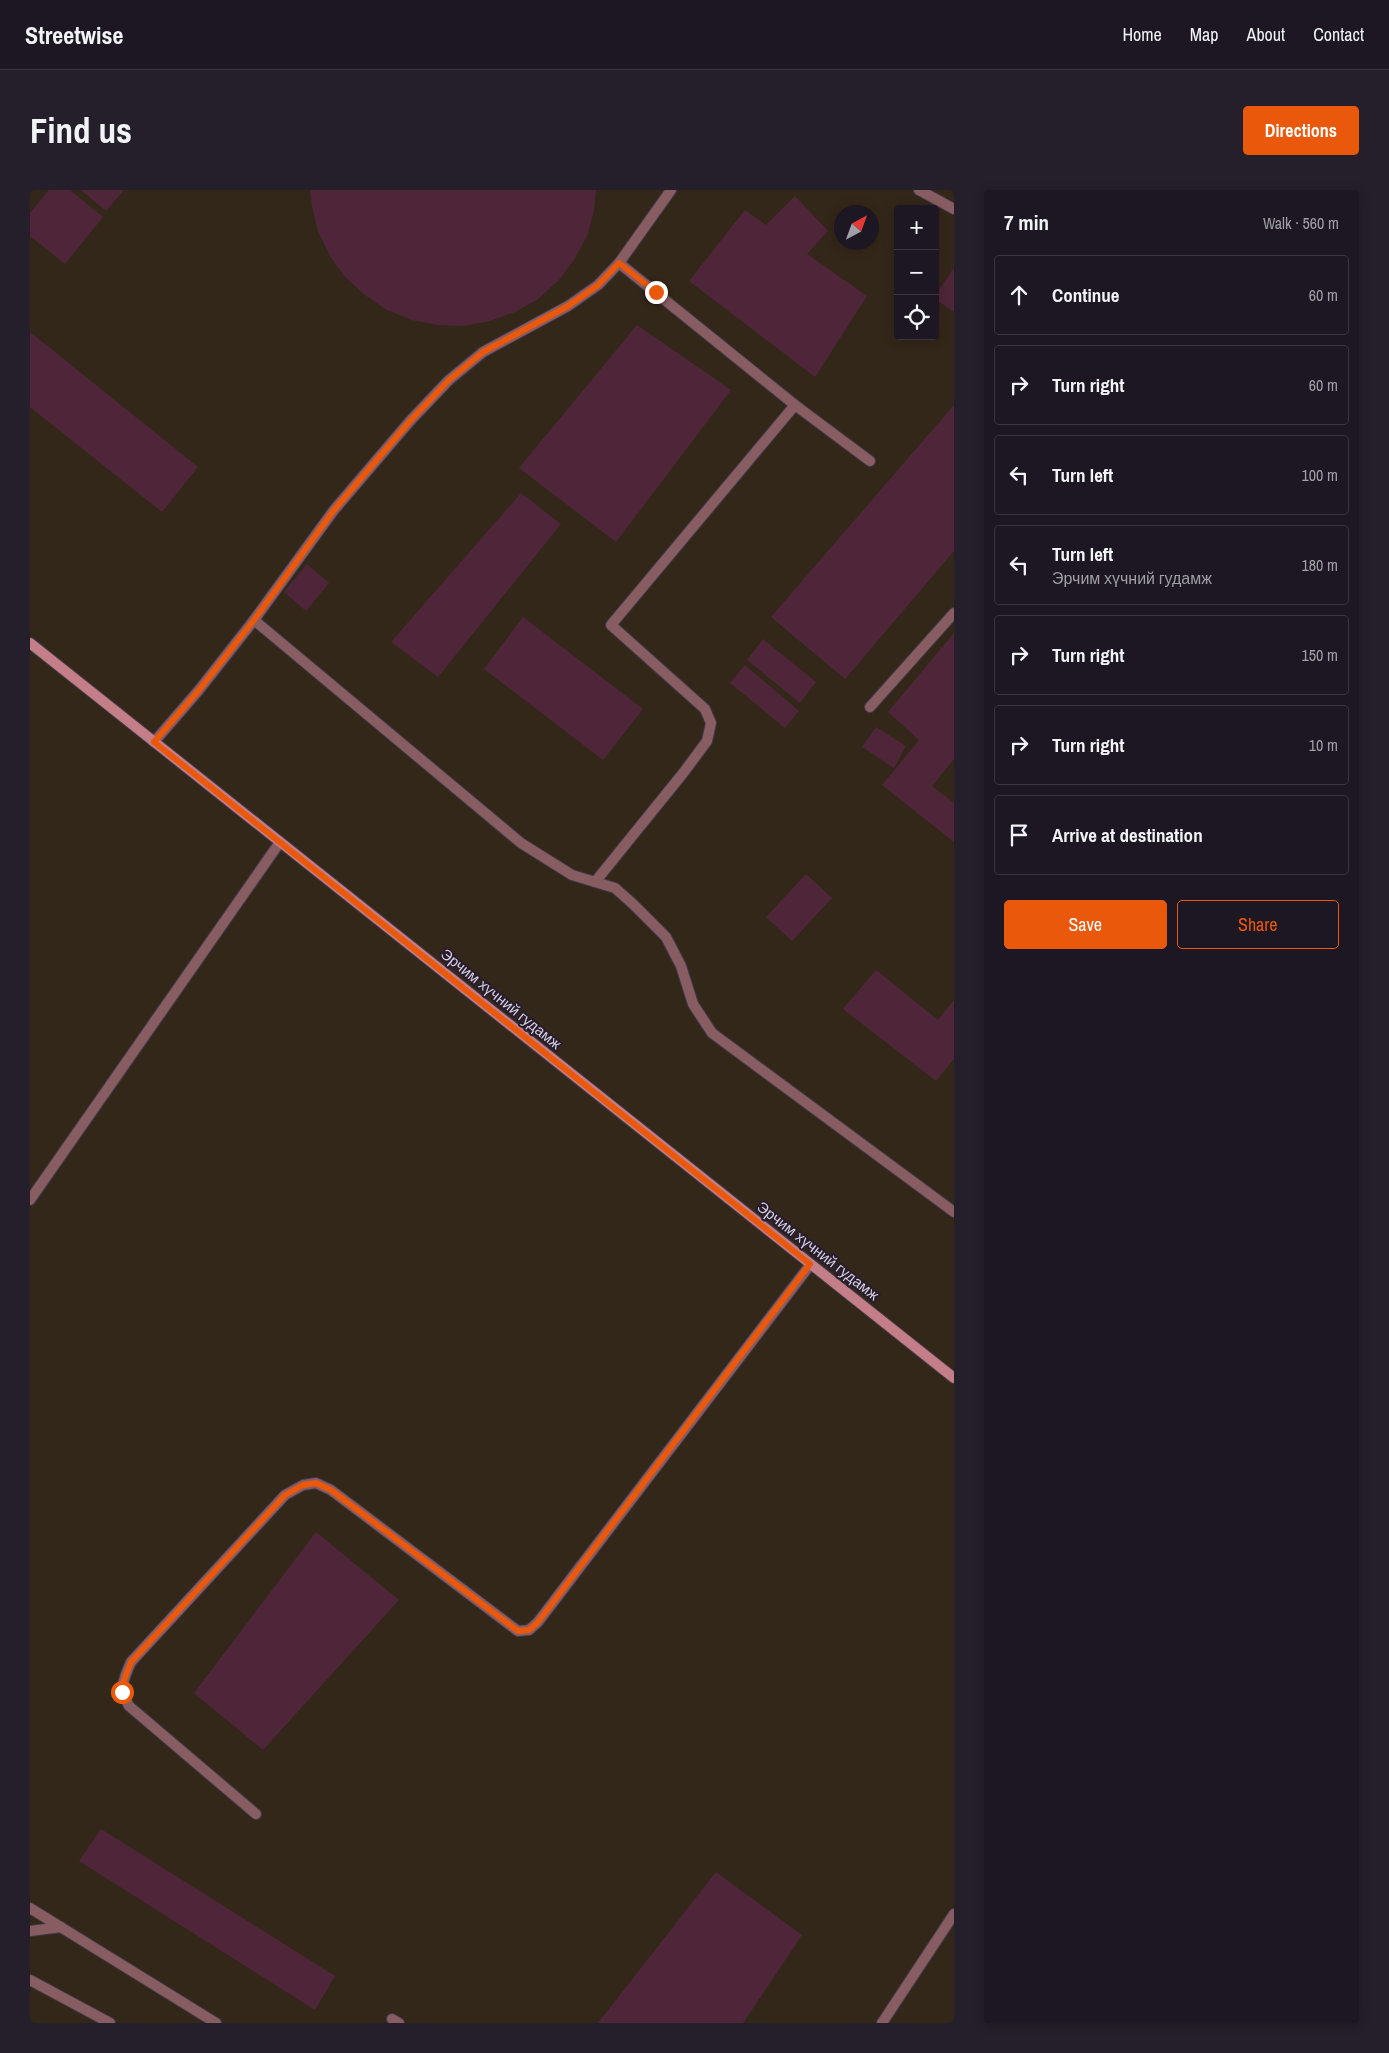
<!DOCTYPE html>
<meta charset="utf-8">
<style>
:root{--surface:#1d1623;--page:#251f2b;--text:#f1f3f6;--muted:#a09fa6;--line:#3b3541;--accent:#ea580c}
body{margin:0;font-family:"Archivo Narrow",sans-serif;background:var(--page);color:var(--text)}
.controls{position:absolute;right:15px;top:15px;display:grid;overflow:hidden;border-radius:5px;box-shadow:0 2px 12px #0003}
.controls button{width:45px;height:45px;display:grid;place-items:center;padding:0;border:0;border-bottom:1px solid var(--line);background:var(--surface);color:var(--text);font:25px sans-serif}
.compass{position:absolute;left:804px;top:15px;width:45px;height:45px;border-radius:50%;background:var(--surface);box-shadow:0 2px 12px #0003;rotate:41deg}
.stop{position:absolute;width:15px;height:15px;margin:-11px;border:4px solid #ea580c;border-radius:50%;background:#fff}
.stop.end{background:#ea580c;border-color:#fff;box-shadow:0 1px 5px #0008}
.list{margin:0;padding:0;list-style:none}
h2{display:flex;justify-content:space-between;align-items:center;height:65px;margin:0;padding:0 20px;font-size:21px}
h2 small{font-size:16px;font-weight:400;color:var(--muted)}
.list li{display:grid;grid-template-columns:32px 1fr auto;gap:15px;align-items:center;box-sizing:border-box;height:80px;margin:0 10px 10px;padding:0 10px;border:1px solid var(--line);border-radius:5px}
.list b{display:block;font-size:19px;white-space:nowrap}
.list p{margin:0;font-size:16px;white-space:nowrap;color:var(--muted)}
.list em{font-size:16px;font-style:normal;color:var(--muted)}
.actions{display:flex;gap:10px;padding:15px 20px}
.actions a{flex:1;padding:11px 0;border:1px solid var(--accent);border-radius:5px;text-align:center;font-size:18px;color:var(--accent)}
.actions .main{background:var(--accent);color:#fff}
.icon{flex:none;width:28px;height:28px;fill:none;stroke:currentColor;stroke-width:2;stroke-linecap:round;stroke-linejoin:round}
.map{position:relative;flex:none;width:924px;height:1833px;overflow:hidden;border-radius:5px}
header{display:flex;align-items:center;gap:30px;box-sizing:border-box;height:70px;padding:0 25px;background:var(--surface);border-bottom:1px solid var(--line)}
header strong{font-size:24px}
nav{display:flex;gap:28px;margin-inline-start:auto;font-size:18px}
.intro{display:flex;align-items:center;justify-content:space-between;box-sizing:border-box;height:120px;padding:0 30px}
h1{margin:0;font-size:35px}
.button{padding:12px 22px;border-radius:5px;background:var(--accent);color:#fff;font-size:18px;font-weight:700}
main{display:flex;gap:30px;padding:0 30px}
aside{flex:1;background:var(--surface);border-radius:5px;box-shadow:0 2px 12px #0003}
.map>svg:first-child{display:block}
.industrial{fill:#332719;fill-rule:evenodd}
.building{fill:#4f2639}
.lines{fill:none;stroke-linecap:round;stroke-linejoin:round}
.service-casing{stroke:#433a4b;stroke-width:12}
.minor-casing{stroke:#433a4b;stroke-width:12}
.secondary-casing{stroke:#433a4b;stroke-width:12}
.service{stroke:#885d62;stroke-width:10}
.minor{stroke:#885d62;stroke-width:10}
.secondary{stroke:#c37e87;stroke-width:10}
.route{stroke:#ea580c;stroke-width:6}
.labels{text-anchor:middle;stroke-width:4;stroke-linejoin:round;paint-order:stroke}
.street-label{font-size:15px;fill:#d7d0dd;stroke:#271d2f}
</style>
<header>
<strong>Streetwise</strong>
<nav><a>Home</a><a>Map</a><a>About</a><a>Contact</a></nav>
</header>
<div class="intro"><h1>Find us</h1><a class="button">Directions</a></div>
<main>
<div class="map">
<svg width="924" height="1833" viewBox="0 0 924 1833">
<rect width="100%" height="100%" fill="#271d2f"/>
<path class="industrial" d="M0,0H924V1833H0ZM868,19H905V146H868ZM812,22H842V52H812Z"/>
<g class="building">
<polygon points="19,0 40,0 73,27 35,74 0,46 0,23"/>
<polygon points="51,0 94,0 76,21"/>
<polygon points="280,0 566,0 564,21 557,46 544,70 528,91 508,109 485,122 460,131 434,136 407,135 382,130 357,120 335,105 315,87 300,66 288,41 282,16"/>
<polygon points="765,6 798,41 777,64 837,106 785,187 659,91 715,20 736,35"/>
<polygon points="923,79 924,80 924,122 905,109 905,106"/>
<polygon points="607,135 701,200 586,352 489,278"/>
<polygon points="0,142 168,277 132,322 0,217"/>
<polygon points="924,215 924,361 815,489 741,427"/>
<polygon points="491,303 531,334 408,487 361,452"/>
<polygon points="277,374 299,393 276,421 254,402"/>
<polygon points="493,427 613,519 573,570 454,479"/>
<polygon points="924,443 924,569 902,596 924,613 924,652 852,595 889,550 858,522"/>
<polygon points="733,449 786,492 770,513 717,470"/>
<polygon points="715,475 769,521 755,538 700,493"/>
<polygon points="846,537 876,556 864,578 832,557"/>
<polygon points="776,684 802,708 762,751 736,727"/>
<polygon points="846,780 908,830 924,810 924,869 906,891 813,819"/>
<polygon points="286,1342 369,1410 233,1560 164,1503"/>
<polygon points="71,1639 305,1786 285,1820 49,1671"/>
<polygon points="686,1682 772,1745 713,1833 568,1833"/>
</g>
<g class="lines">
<g class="service-casing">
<g id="service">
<polyline points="889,0 924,19"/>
<polyline points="589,73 641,0"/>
<polyline points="224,430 491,653 542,685 585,698 603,714 636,747 651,776 663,814 682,843 924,1022"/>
<polyline points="840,517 924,423"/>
<polyline points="124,552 169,500 224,430 304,320 380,231 419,190 453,162 538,116 568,95 589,73 765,215 840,271"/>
<polyline points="565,692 654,582 677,551 681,533 675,519 581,435 765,215"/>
<polyline points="0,1010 250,652"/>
<path d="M226,1624L99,1516C89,1498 93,1490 101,1472L255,1305L273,1295L286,1293L301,1300L488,1441L499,1440L508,1432L780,1075"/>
<polyline points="362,1829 369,1833"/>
<polyline points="852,1833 924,1724"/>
</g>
</g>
<g class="minor-casing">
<g id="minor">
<polyline points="0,1718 186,1833"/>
<polyline points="0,1741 31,1737"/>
<polyline points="0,1790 80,1833"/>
</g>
</g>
<g class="secondary-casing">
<polyline id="secondary" points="0,453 924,1188"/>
</g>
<use href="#service" class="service"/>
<use href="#minor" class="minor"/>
<use href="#secondary" class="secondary"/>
</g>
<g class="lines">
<polyline class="route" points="92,1502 94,1490 101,1472 255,1305 273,1295 286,1293 301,1300 488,1441 499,1440 508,1432 780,1074 124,552 169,500 224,430 304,320 380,231 419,190 453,162 538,116 568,95 589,73 626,102"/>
</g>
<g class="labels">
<g class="street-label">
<text transform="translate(471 809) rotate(39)" y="5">Эрчим хүчний гудамж</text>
<text transform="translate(788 1061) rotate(38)" y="5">Эрчим хүчний гудамж</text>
</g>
</g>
</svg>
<div class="controls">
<button>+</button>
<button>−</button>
<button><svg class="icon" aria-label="locate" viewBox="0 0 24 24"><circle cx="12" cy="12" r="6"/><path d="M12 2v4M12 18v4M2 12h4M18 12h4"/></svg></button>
</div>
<svg class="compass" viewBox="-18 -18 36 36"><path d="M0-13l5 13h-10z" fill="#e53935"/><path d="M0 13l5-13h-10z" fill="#a09fa6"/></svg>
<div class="stop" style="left:92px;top:1502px"></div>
<div class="stop end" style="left:626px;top:102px"></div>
</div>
<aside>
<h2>7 min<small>Walk · 560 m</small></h2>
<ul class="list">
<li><svg class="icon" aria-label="ahead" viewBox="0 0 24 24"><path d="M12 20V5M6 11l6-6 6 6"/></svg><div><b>Continue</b></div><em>60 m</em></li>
<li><svg class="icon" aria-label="right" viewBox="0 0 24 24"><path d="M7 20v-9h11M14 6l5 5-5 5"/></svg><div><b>Turn right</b></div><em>60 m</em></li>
<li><svg class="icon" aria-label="left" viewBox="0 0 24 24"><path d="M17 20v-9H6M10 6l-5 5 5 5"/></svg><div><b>Turn left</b></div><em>100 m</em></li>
<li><svg class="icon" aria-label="left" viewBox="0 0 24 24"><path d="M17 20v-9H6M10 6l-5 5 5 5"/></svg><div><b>Turn left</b><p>Эрчим хүчний гудамж</p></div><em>180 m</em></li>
<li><svg class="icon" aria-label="right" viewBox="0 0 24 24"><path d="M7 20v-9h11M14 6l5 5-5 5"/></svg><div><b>Turn right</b></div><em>150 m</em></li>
<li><svg class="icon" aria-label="right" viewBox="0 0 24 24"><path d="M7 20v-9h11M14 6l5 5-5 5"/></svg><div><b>Turn right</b></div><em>10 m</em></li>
<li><svg class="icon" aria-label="arrive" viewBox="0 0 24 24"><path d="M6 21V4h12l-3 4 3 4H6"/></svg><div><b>Arrive at destination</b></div></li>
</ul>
<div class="actions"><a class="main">Save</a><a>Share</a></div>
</aside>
</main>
